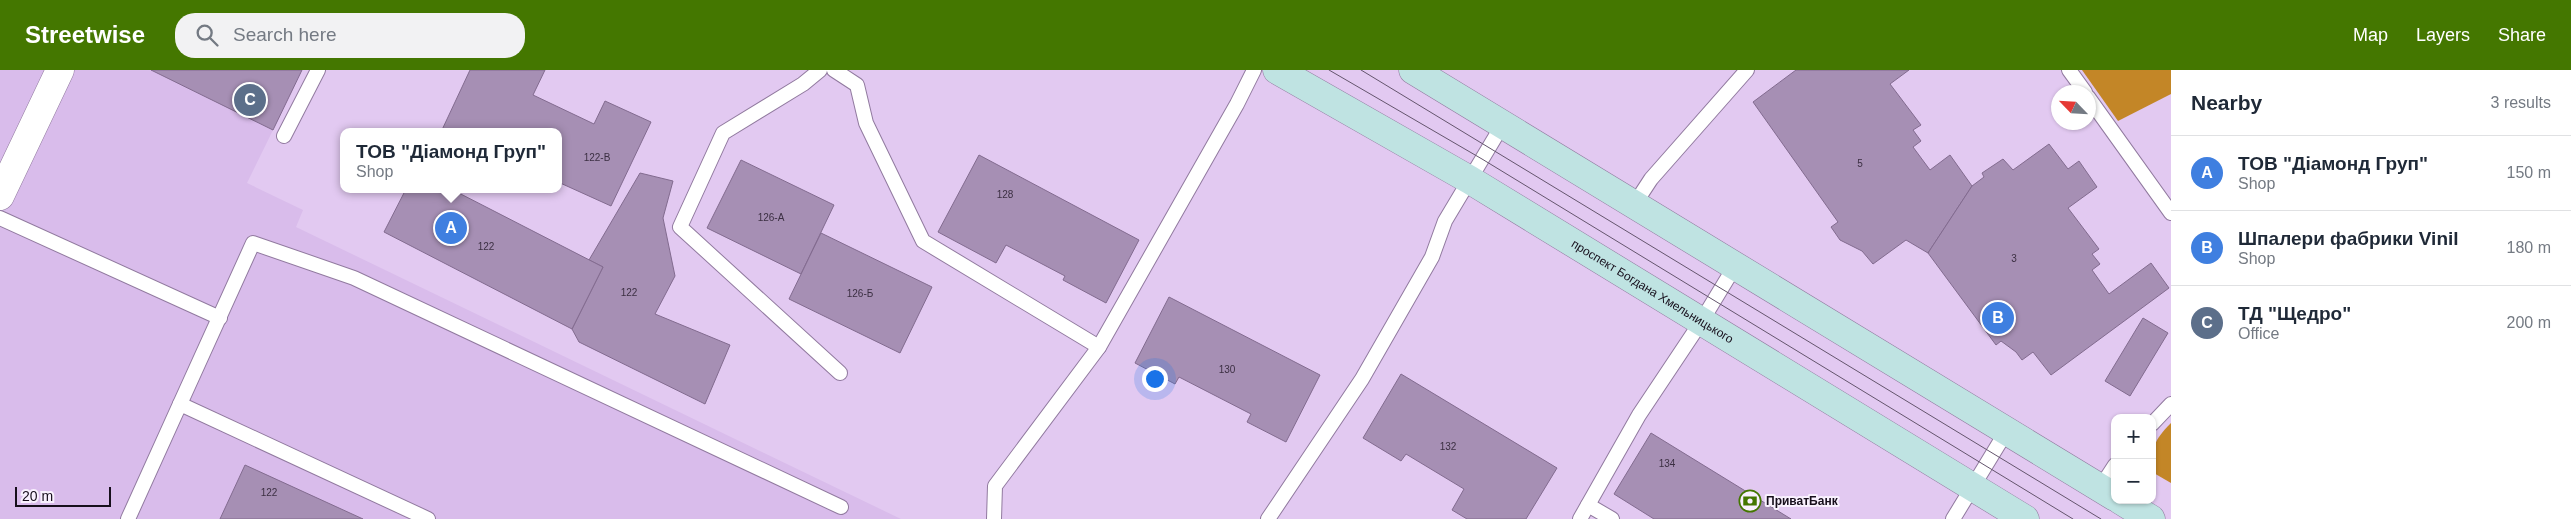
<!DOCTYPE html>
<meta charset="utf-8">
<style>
:root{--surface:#fff;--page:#f2f2f3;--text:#1f2937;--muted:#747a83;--line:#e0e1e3;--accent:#470}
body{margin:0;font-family:Helvetica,sans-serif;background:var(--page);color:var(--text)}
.controls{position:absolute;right:15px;bottom:15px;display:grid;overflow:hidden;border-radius:10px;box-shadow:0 1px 4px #0004}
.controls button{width:45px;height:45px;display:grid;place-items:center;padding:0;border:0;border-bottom:1px solid var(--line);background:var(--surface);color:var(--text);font:25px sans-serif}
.compass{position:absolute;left:2051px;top:15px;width:45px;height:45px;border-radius:50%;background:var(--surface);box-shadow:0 1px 4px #0004;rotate:295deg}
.scale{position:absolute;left:15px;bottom:12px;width:96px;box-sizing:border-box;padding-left:5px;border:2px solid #170f1c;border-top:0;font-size:14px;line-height:18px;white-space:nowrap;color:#170f1c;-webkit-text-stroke:4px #f9f1fe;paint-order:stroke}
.you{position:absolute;left:1154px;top:308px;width:18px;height:18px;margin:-12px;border:4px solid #fff;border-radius:50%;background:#1a73e8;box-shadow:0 0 0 8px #1a73e833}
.badge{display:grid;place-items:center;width:32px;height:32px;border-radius:50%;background:var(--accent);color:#fff;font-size:16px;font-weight:700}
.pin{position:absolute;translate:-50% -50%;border:2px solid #fff;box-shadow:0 1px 5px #0006}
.popup{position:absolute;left:340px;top:58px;width:222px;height:65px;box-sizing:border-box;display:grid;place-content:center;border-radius:10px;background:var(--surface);filter:drop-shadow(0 1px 4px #0005);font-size:16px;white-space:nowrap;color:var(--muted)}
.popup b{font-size:19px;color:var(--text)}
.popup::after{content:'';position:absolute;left:50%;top:100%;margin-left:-10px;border:10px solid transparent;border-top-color:var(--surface)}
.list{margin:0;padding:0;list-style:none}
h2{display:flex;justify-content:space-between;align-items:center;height:65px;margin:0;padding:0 20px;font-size:21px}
h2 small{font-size:16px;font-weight:400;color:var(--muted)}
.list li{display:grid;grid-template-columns:32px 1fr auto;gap:15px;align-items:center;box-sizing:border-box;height:75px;padding:0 20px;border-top:1px solid var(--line)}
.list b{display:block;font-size:19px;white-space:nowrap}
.list p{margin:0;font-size:16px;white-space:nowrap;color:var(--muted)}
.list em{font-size:16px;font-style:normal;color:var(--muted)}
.icon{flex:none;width:28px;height:28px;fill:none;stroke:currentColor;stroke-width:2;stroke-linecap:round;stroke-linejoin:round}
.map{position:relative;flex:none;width:2171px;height:449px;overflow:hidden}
header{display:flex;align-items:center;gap:30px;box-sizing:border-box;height:70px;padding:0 25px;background:var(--accent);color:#fff}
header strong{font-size:24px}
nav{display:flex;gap:28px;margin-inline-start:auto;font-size:18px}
.search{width:350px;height:45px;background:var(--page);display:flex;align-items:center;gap:12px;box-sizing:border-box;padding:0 18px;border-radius:20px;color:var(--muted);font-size:19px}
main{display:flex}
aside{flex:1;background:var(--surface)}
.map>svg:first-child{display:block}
.built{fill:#d9bceb}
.forest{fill:#c38627}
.building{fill:#a68fb4;stroke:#826b8f}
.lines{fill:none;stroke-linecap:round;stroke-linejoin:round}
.lane-casing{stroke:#917a9f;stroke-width:16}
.street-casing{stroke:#917a9f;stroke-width:29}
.secondary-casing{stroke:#917a9f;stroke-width:29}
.lane{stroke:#fff;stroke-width:14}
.street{stroke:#fff;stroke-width:28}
.secondary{stroke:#bfe3e2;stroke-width:28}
.tram{stroke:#64556d;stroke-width:1}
.labels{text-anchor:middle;stroke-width:4;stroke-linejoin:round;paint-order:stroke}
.number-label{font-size:10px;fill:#3b2f42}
.street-label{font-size:12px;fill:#170f1c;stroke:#f9f1fe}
.poi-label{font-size:12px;font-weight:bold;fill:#170f1c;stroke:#f9f1fe;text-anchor:start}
</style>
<header>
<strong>Streetwise</strong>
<div class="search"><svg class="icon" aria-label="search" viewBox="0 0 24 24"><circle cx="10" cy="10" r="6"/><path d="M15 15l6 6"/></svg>Search here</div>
<nav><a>Map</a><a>Layers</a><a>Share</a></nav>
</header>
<main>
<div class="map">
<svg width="2171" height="449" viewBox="0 0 2171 449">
<rect width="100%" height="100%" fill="#e2c9f1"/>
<polygon class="built" points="0,0 151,0 273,60 247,113 303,140 296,157 901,449 0,449"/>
<g class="forest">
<polygon points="2082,0 2171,0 2171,24 2118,51"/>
<path d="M2171,353V413L2152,402C2152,378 2153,371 2171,353Z"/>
</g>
<g class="building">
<polygon points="151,0 302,0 273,60"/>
<polygon points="470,0 545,0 533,25 594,54 605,31 651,52 611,136 558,112 558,62 441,62"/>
<polygon points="1796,0 1909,0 1890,14 1921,55 1913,60 1921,71 1913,77 1930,100 1950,85 1972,116 1928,183 1906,170 1873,194 1862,181 1840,170 1831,157 1838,152 1753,32"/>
<polygon points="2049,74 2068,99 2079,91 2097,117 2068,138 2099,179 2092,184 2100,194 2092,200 2109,224 2151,193 2169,218 2051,305 2033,282 2022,290 2016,282 2001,271 1996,275 1928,183 1972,116 1984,107 1982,103 2003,89 2013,100"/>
<polygon points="979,85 1139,170 1106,233 1063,210 1065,206 1006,175 996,193 938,162"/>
<polygon points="741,90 834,135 801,204 707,158"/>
<polygon points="640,103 673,111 663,148 675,206 655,244 730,275 705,334 579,272 572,259 603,197 589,190"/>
<polygon points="406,119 451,119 603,197 572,259 384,162"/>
<polygon points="821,163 932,217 900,283 789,229"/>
<polygon points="1169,227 1320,305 1286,372 1247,352 1251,344 1179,307 1175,314 1135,293"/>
<polygon points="2143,248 2168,263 2130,326 2105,311"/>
<polygon points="1401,304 1557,398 1526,449 1467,449 1452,440 1464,419 1406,384 1401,391 1363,368"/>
<polygon points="1651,363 1791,449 1654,449 1614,424"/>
<polygon points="245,395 363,449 220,449"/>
</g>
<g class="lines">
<g class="lane-casing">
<g id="lane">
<polyline points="820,0 803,14 723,63 680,157 840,303"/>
<polyline points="834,0 857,15 866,53 923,171 1099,277"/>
<polyline points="2069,0 2085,22"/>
<polyline points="2088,27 2171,143"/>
<polyline points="284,66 318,0"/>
<polyline points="1634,135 1651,109 1747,0"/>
<polyline points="0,148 220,248"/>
<polyline points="180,334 253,173 354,208 841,437"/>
<polyline points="2152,354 2171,334"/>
<polyline points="2100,418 2115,395"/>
<polyline points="1588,435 1612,449"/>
<polyline points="128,449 180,334 428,449"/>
<polyline points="994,449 995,416 1099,277 1237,34 1254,0"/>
<polyline points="1268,449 1362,309 1432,187 1445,151 1503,54"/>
<polyline points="1580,449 1639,345 1701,252 1735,196"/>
<polyline points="1953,449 2006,362"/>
</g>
</g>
<g class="street-casing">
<polyline id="street" points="0,126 60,0"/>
</g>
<g class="secondary-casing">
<g id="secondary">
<path id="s1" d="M1277,0L1470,110L2025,449"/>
<polyline points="1413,0 2115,427"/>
<polyline points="2120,430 2151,449"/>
</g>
</g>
<use href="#lane" class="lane"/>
<use href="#street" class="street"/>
<use href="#secondary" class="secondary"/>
<g class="tram">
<polyline points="1329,0 1482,89 2073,449"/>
<polyline points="1361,0 2101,449"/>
</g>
</g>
<defs>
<g id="bank-ring" transform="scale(1.125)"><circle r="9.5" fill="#f9f1fe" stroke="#470" stroke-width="1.5"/><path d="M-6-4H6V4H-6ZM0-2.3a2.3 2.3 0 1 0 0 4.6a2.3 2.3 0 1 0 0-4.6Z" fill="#470"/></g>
</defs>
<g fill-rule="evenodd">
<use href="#bank-ring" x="1750" y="431"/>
</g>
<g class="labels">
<g class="number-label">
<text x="597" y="91">122-В</text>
<text x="1860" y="97">5</text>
<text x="1005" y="128">128</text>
<text x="771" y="151">126-А</text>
<text x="486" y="180">122</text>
<text x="2014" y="192">3</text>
<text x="629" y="226">122</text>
<text x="860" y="227">126-Б</text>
<text x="1227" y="303">130</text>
<text x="1448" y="380">132</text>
<text x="1667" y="397">134</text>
<text x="269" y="426">122</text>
</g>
<g class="street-label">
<text dy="4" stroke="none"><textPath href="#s1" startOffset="436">проспект Богдана Хмельницького</textPath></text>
</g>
<g class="poi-label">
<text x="1766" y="435">ПриватБанк</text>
</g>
</g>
</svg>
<div class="controls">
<button>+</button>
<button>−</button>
</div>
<svg class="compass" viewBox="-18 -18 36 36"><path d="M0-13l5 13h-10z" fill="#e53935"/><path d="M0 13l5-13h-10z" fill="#747a83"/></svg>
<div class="scale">20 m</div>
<div class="you"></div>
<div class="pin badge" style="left:451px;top:158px;background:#3f7fe0">A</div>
<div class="popup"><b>ТОВ &quot;Діамонд Груп&quot;</b>Shop</div>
<div class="pin badge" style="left:1998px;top:248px;background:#3f7fe0">B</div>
<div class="pin badge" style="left:250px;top:30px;background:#5c6f8a">C</div>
</div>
<aside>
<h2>Nearby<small>3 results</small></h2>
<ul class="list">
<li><span class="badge" style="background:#3f7fe0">A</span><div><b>ТОВ &quot;Діамонд Груп&quot;</b><p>Shop</p></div><em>150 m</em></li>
<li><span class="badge" style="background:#3f7fe0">B</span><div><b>Шпалери фабрики Vinil</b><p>Shop</p></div><em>180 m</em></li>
<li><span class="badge" style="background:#5c6f8a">C</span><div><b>ТД &quot;Щедро&quot;</b><p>Office</p></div><em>200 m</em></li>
</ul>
</aside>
</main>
